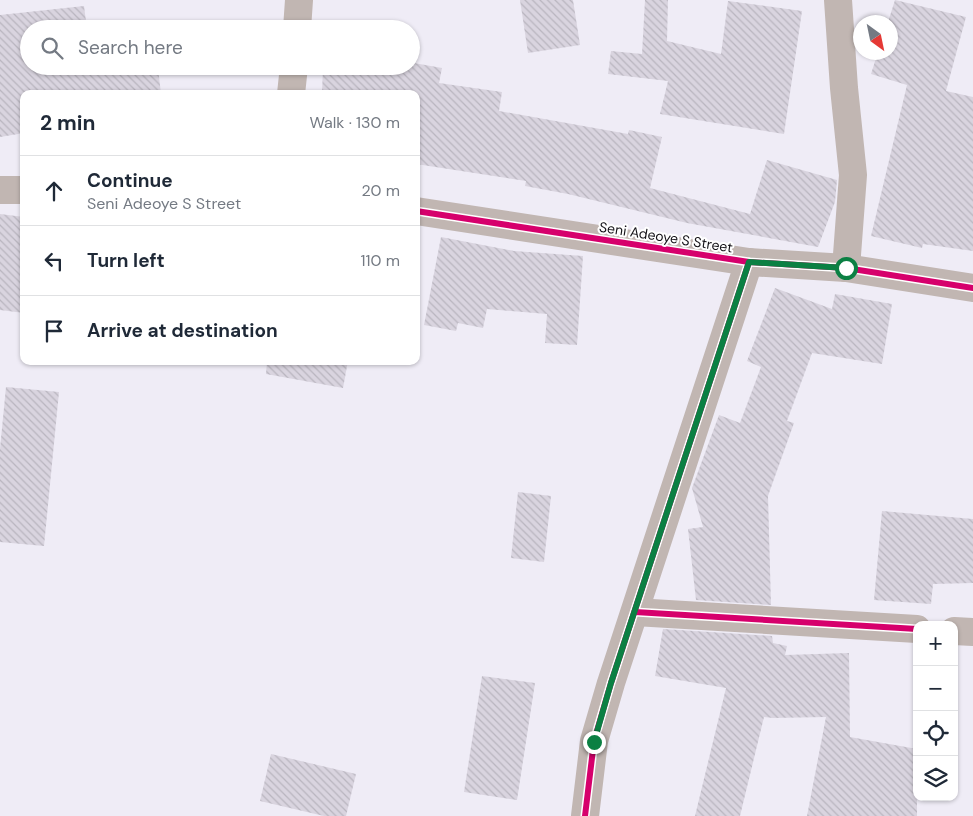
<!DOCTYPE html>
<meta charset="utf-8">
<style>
:root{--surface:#fff;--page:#f6f6f7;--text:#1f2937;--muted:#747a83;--line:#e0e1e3}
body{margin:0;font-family:"DM Sans",sans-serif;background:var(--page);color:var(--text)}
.controls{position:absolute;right:15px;bottom:15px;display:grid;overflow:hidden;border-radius:10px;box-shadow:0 1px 4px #0004}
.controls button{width:45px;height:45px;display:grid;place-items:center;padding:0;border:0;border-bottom:1px solid var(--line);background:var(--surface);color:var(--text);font:25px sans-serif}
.compass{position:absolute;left:853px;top:15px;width:45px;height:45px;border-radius:50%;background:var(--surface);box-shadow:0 1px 4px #0004;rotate:147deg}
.stop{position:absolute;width:15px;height:15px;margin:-11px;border:4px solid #0b8043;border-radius:50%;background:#fff}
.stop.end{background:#0b8043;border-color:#fff;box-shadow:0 1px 5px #0008}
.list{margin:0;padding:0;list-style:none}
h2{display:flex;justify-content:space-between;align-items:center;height:65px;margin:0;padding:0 20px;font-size:21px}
h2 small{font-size:16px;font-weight:400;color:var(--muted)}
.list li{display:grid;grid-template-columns:32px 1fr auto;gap:15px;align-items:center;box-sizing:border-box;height:70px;padding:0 20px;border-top:1px solid var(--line)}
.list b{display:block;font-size:19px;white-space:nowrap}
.list p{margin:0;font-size:16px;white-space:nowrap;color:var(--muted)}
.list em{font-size:16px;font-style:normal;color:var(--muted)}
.icon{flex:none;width:28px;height:28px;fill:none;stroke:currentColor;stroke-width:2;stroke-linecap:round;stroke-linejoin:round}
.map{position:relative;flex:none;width:973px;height:816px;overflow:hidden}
.search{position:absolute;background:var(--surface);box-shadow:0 1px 4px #0004;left:20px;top:20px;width:400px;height:55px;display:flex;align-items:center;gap:12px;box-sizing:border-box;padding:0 18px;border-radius:28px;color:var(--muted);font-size:19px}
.panel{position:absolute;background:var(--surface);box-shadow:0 1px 4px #0004;left:20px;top:90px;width:400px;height:275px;border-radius:10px}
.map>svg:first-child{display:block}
.building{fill:url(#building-back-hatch)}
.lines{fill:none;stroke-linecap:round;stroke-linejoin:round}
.street{stroke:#c1b6b2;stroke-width:28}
.cycleway-casing{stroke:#fff;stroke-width:9}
.cycleway{stroke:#d6006c;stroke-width:6}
.route{stroke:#0b8043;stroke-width:6}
.labels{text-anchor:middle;stroke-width:4;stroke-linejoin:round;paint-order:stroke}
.street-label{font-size:14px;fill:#131116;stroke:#fff}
</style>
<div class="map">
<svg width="973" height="816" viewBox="0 0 973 816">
<defs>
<pattern id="building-back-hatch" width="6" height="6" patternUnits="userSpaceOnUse" patternTransform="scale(1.25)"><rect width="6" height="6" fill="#d9d4df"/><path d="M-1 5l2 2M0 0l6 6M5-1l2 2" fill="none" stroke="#b9b5bf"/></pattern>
</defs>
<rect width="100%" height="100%" fill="#efecf6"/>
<g class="building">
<polygon points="520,0 573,0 580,45 528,53"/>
<polygon points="645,0 668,0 667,41 721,54 728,1 802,11 784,134 660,114 668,81 608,74 611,51 642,54"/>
<polygon points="895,0 966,17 946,91 973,97 973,251 923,244 922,248 871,236 907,85 871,74 878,52 890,52 890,22 888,22"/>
<polygon points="84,6 87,29 29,29 29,66 91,66 92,75 158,68 161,94 24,94 24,133 0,137 0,15"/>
<polygon points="414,63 442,68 439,83 502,92 499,111 628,134 629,130 662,137 650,188 750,214 767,160 837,180 835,202 818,247 687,223 568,194 525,186 526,181 416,164 416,94 409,94 409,91 322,94 323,66 414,66"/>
<polygon points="0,214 24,217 24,313 0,310"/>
<polygon points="441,237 514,251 583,256 577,345 545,343 547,314 487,309 483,328 458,323 456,331 424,325"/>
<polygon points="775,288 832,309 835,294 892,304 882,364 812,353 787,421 794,423 768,496 771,605 696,600 688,529 703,527 692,488 719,415 740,423 761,367 747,361"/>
<polygon points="267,361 348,361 343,388 266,374"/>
<polygon points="6,387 59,392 44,546 0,542 0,449"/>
<polygon points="518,492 551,496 544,562 511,558"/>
<polygon points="882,511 973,519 973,583 933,584 931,604 874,600"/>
<polygon points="663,629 772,636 773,643 787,646 785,655 849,653 850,737 917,749 917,816 807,816 826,717 773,718 764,717 740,816 695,816 726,688 655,676"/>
<polygon points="482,676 535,683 517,800 464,792"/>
<polygon points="271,754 356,774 346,816 324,816 260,801"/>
</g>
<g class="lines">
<g class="street">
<polyline points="838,0 844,88 853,175 846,268"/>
<polyline points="297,29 299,0"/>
<polyline points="291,94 294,66"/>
<polyline points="0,190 24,190"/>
<polyline points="416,211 749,262 846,268 973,288"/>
<polyline points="635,612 917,629"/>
<polyline points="954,631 973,632"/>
<polyline points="585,816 594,741 611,683 749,262"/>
</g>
<g class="cycleway-casing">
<g id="cycleway">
<polyline points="416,211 749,262 846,268 973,288"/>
<polyline points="635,612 917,629"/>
<polyline points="585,816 594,741 611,683 749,262"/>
</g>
</g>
<use href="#cycleway" class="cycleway"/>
</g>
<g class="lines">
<polyline class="route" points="594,742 611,683 749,262 846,268"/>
</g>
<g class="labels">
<g class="street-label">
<text transform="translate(666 237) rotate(9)" y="5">Seni Adeoye S Street</text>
</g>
</g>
</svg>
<div class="controls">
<button>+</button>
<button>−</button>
<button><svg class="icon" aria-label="locate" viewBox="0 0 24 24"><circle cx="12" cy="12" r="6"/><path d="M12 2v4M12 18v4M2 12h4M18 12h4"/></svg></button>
<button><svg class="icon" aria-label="layers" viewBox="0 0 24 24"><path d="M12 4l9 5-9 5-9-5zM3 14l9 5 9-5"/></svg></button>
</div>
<svg class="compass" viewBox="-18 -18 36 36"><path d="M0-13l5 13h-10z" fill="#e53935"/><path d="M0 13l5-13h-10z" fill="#747a83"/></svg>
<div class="stop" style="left:846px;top:268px"></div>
<div class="stop end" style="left:594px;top:742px"></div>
<div class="search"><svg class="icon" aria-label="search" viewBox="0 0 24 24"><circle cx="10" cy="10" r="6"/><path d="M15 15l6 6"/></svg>Search here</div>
<section class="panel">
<h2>2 min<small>Walk · 130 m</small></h2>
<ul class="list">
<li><svg class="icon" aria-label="ahead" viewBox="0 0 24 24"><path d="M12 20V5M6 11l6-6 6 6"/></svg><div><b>Continue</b><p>Seni Adeoye S Street</p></div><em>20 m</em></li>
<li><svg class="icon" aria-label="left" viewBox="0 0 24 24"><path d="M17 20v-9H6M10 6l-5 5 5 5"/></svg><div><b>Turn left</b></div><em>110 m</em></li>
<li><svg class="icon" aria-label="arrive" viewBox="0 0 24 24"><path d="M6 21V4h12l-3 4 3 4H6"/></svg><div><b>Arrive at destination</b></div></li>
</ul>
</section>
</div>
